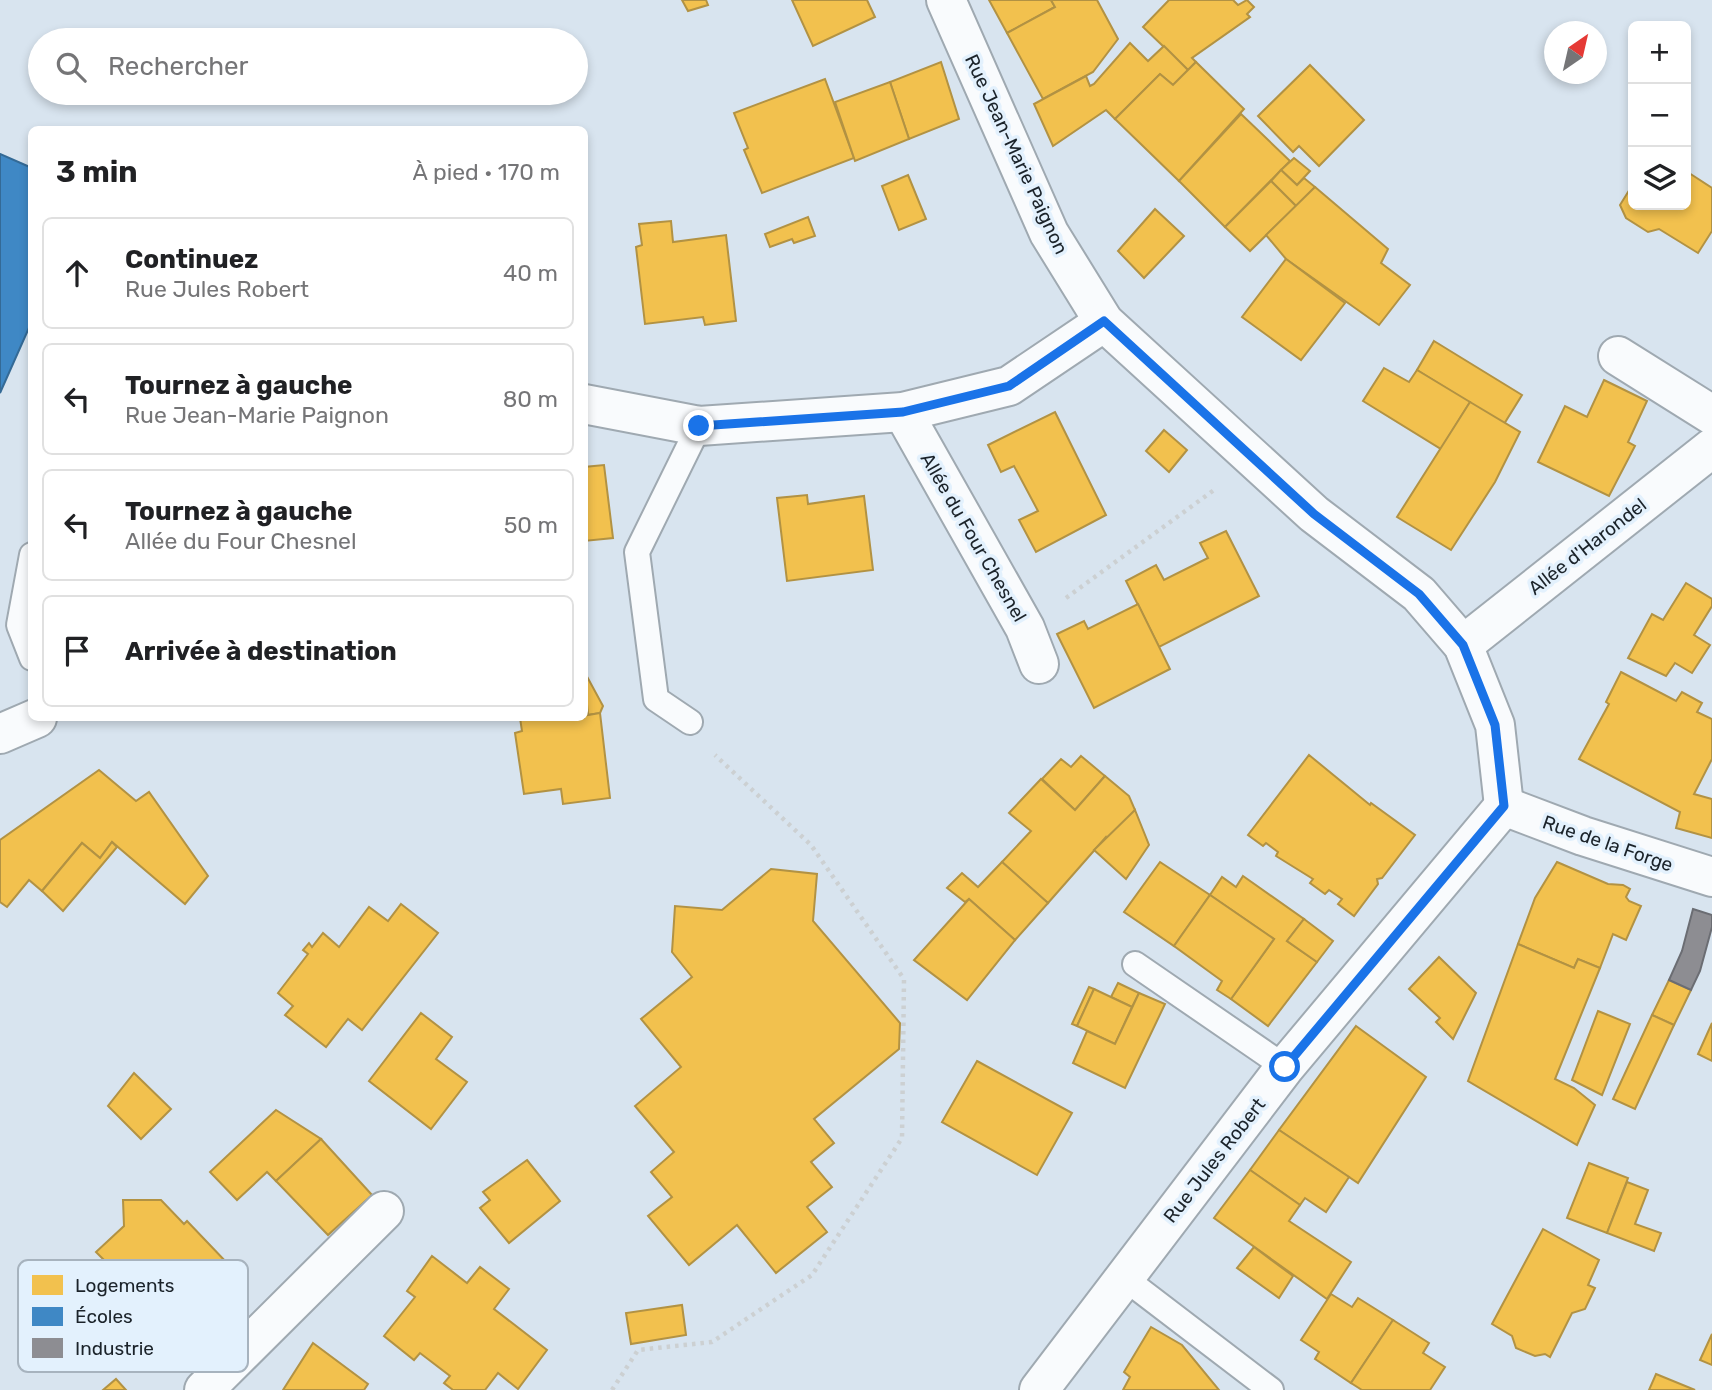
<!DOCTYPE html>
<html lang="fr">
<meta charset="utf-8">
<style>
:root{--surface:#fff;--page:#f6f6f6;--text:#202124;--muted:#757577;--line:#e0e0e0}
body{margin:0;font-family:Rubik,sans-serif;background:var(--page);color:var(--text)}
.controls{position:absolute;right:21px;top:21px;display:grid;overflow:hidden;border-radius:10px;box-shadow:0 4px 10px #0003}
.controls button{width:63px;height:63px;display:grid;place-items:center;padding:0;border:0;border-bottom:2px solid var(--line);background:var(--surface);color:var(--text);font:35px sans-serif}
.compass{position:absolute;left:1544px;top:21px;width:63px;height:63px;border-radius:50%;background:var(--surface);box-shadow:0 4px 10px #0003;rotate:34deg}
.stop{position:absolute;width:21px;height:21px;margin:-16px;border:5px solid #1a73e8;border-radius:50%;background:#fff}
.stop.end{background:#1a73e8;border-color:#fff;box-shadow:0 2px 7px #0008}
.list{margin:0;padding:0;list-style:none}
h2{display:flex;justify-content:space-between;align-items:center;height:91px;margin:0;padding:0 28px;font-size:30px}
h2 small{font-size:23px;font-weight:400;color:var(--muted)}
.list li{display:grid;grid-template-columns:46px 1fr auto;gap:21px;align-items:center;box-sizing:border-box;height:112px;margin:0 14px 14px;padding:0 14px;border:2px solid var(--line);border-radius:10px}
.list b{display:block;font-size:26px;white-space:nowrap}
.list p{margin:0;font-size:23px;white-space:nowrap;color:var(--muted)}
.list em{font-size:23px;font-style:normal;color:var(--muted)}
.icon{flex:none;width:38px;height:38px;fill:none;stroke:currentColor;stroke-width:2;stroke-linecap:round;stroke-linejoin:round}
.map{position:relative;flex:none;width:1712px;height:1390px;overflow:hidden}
.search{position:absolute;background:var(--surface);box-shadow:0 4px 10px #0003;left:28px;top:28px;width:560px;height:77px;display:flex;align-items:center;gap:18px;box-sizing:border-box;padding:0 24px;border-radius:38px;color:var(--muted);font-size:26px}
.panel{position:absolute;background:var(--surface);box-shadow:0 4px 10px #0003;left:28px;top:126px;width:560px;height:595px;border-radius:10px}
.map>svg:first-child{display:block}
.homes{fill:#f2c14e;stroke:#b29243;stroke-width:2}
.schools{fill:#3f88c5;stroke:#346a96;stroke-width:2}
.industry{fill:#8d8d92;stroke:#6b6d73;stroke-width:2}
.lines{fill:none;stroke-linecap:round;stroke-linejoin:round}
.lane-casing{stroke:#9fa9b1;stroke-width:28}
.street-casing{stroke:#9fa9b1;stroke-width:42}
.path{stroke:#ccd0d2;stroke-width:4.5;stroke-dasharray:3.5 5;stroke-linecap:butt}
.lane{stroke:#f9fbfd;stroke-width:24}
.street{stroke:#f9fbfd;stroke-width:38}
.route{stroke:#1a73e8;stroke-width:9}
.labels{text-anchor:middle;stroke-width:7;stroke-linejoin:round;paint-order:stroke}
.street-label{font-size:19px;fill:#1b232a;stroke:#e3f1fd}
.key{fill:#e3f1fd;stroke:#a7b3be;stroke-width:2}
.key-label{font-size:19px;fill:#1b232a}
</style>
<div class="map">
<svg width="1712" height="1390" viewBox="0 0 1712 1390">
<rect width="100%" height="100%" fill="#d8e4ef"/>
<g class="homes">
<polygon points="682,0 706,0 708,5 688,11"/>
<polygon points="792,0 867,0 875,17 813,46"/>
<polygon points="989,0 1051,0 1055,7 1007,33"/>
<polygon points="1051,0 1097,0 1118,39 1093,72 1043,99 1007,33 1055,7"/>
<polygon points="1169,0 1233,0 1238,5 1247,0 1254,7 1247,14 1250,17 1192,58 1196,62 1188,70 1143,27"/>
<polygon points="1130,43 1148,61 1164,46 1188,70 1173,85 1160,74 1115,119 1106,110 1053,146 1034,104 1086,76 1090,86 1094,84"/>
<polygon points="941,62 959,119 909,139 890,82"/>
<polygon points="1196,62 1244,109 1179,181 1115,119 1160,74 1173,85"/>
<polygon points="1310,65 1364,120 1319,166 1299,146 1293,152 1258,116"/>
<polygon points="825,79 854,158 762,193 744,150 748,148 734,113"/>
<polygon points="890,82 909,139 855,161 835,102"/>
<polygon points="1241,114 1290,161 1225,227 1179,181"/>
<polygon points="1294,158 1310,171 1297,185 1281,170"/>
<polygon points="1281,170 1297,185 1304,178 1315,187 1296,206 1271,181"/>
<polygon points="1686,171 1712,188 1712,231 1698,253 1659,229 1648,232 1626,218 1620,205 1633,184 1633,205 1686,205"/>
<polygon points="908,175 926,219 899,230 882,186"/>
<polygon points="1271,181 1296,206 1250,251 1225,227"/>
<polygon points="1315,187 1388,249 1381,263 1410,285 1379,325 1286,259 1266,235"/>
<polygon points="1155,209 1184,236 1144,278 1118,251"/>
<polygon points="808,217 815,236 794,243 792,239 770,247 765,234"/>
<polygon points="671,221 673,242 726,235 736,321 705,325 703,317 645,324 636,247 642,245 639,224"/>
<polygon points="1286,259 1345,303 1301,360 1242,317"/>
<polygon points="1434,341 1522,395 1504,424 1417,370"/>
<polygon points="1384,368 1409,382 1417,370 1470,402 1441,449 1363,401"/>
<polygon points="1604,380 1647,401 1628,442 1635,446 1609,496 1538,462 1565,406 1587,417"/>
<polygon points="1470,402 1520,432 1495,482 1451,550 1397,517"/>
<polygon points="1055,412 1106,515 1036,552 1019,520 1038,511 1014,466 1001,472 988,445"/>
<polygon points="1164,430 1187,450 1169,472 1146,451"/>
<polygon points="604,465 613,538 584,541 584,467"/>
<polygon points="807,495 808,504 864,496 873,570 787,581 777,498"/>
<polygon points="1226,531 1259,596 1159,647 1126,581 1156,565 1164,580 1208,558 1200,543"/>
<polygon points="1686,583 1712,599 1712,606 1694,635 1710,645 1692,673 1675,663 1666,676 1628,658 1652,614 1663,620"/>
<polygon points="1138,604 1170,669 1094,708 1057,634 1084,621 1088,629"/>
<polygon points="584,671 603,706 600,713 588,715"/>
<polygon points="1621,672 1676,701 1682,692 1702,703 1697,712 1712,719 1712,759 1694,794 1712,799 1712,838 1676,828 1680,812 1579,759 1609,704 1606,702"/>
<polygon points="584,691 588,715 600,713 610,798 563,804 561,789 524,794 515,733 522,731 520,718 584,718"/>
<polygon points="1309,755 1370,805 1371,803 1415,835 1382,878 1377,879 1378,884 1354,916 1338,904 1342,899 1329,890 1325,894 1310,883 1313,879 1276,856 1278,852 1266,843 1263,846 1248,835"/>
<polygon points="1081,756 1105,776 1075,810 1042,779 1061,759 1071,767"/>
<polygon points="99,770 136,801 149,792 208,876 185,904 112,842 100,858 82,843 42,891 29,880 7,907 0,902 0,840"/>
<polygon points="1105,776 1129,796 1135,810 1108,840 1106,837 1048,903 1002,862 1031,831 1009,813 1041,779 1075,810"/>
<polygon points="1135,810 1149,845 1126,879 1094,850"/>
<polygon points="112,842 117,847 63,911 42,891 82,843 100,858"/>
<polygon points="1002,862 1048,903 1015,940 969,899 965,902 947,888 962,873 978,887"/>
<polygon points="1160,862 1210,895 1174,946 1124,912"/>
<polygon points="1557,862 1608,884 1623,885 1630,889 1626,897 1629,901 1641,906 1626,940 1613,934 1600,968 1578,959 1574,968 1518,944 1535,898"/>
<polygon points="771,869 817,874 813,921 900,1023 899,1049 814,1119 834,1143 811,1162 832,1187 807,1207 827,1232 776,1273 737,1225 689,1265 648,1216 672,1197 651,1172 674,1152 635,1106 681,1067 641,1019 692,977 672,952 675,906 722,910"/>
<polygon points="1243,876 1304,919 1287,941 1317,962 1268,1026 1231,999 1274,939 1210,895 1222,877 1236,887"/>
<polygon points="1210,895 1274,939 1231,999 1217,990 1222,981 1174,946"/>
<polygon points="969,899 1015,940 967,1000 914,960"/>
<polygon points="401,904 438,933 362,1030 348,1019 326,1047 285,1015 293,1006 278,993 308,954 303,950 309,943 312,947 323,933 339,947 369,907 388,921"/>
<polygon points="1304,919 1333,941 1317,962 1287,941"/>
<polygon points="1518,944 1574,968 1578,959 1600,968 1555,1079 1574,1088 1595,1105 1577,1145 1468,1081"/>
<polygon points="1439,957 1476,993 1453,1039 1436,1022 1440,1018 1409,989"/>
<polygon points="1669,980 1691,990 1674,1025 1652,1015"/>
<polygon points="1118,983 1139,993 1132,1007 1111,997"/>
<polygon points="1089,987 1094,989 1077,1026 1072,1024"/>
<polygon points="1094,989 1132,1007 1115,1044 1077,1026"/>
<polygon points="1139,993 1165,1004 1125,1088 1073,1063 1087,1031 1115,1044"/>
<polygon points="1598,1011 1630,1024 1602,1095 1572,1080"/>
<polygon points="421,1013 452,1037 436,1059 467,1082 431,1129 369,1081"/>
<polygon points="1652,1015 1674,1025 1635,1109 1613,1099"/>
<polygon points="1712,1023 1712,1061 1698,1054"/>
<polygon points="1356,1026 1426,1077 1358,1183 1279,1130"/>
<polygon points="977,1061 1072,1113 1037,1175 942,1122"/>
<polygon points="134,1073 171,1109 141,1139 108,1106"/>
<polygon points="276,1110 321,1139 276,1181 267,1172 237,1200 210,1172"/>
<polygon points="1279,1130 1349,1177 1326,1212 1305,1198 1300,1205 1250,1170"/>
<polygon points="321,1139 372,1195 328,1235 276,1181"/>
<polygon points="527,1160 560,1201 509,1243 480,1208 490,1200 483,1192"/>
<polygon points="1589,1163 1628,1178 1607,1233 1567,1218"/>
<polygon points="1250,1170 1300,1205 1289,1221 1351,1262 1327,1299 1214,1218"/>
<polygon points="1627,1182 1648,1190 1635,1224 1661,1233 1654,1251 1607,1233"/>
<polygon points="123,1200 161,1200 184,1224 187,1221 229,1265 191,1302 173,1284 168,1269 151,1274 115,1309 96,1288 110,1275 110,1266 96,1252 124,1226"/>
<polygon points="1543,1229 1599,1260 1588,1285 1595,1288 1585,1309 1572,1313 1550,1357 1545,1354 1535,1356 1516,1348 1512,1336 1492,1324"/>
<polygon points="1254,1247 1293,1276 1279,1298 1237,1268"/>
<polygon points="432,1256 467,1283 480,1267 509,1289 494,1309 547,1350 518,1389 498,1373 485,1390 453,1390 444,1383 450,1376 420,1353 414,1360 384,1336 415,1297 407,1291"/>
<polygon points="1331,1294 1352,1307 1358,1298 1393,1320 1351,1383 1315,1359 1319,1352 1301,1340"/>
<polygon points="682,1305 686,1335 631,1344 626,1313"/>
<polygon points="1393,1320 1429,1343 1423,1353 1445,1367 1430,1390 1362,1390 1351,1383"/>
<polygon points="1151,1327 1182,1345 1219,1390 1123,1390 1130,1377 1124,1372"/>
<polygon points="1712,1334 1712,1365 1700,1360"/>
<polygon points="313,1343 368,1384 364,1390 283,1390"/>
<polygon points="1656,1374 1695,1390 1649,1390"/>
<polygon points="116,1379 126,1390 103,1390"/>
</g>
<polygon class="schools" points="0,154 32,168 32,321 0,393"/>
<polygon class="industry" points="1693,909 1712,915 1712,927 1700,971 1691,990 1669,980 1682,951"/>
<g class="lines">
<g class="lane-casing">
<g id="lane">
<polyline points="32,555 19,625 32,658"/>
<polyline points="690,722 656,699 637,552 699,426"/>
<polyline points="1135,964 1285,1067"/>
<polyline points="1123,1277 1271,1390"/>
</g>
</g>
<g class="street-casing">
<g id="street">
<polyline points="946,0 1049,233 1104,322 1314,514 1419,594 1463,645 1495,725 1504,806"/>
<polyline points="1618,356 1712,415"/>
<polyline points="584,404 699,426 903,412 1009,386 1104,322"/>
<polyline points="903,412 1025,628 1039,664"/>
<polyline points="1463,645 1712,448"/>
<polyline points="0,734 37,718"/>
<polyline points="1504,806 1583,836 1712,877"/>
<polyline points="204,1390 384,1211"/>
<polyline points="1039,1390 1285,1067 1504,806"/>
</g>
</g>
<g class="path">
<polyline points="1066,598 1214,490"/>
<polyline points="612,1390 638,1350 712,1342 812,1275 902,1138 904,979 811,845 715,755"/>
</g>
<use href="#lane" class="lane"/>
<use href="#street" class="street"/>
</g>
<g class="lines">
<polyline class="route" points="699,426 903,412 1009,386 1104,321 1314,514 1419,594 1463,645 1495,725 1504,806 1285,1067"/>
</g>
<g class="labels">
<g class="street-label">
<text transform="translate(1017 154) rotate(65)" y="7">Rue Jean-Marie Paignon</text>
<text transform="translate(974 537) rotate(60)" y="7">Allée du Four Chesnel</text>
<text transform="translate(1587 546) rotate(-38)" y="7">Allée d'Harondel</text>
<text transform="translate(1608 843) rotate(19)" y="7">Rue de la Forge</text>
<text transform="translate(1214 1160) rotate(-52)" y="7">Rue Jules Robert</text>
</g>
</g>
<rect x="18" y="1260" width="230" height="112" rx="10" class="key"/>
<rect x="32" y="1275" width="31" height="20" fill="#f2c14e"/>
<rect x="32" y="1307" width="31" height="19" fill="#3f88c5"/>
<rect x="32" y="1338" width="31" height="20" fill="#8d8d92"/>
<g class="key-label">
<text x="75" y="1292">Logements</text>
<text x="75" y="1323">Écoles</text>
<text x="75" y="1355">Industrie</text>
</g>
</svg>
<div class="controls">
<button>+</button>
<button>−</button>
<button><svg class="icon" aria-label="layers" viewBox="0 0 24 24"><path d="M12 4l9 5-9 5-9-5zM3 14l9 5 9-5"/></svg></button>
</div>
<svg class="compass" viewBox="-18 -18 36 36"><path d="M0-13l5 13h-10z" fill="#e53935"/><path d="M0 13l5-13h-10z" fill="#757577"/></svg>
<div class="stop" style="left:1285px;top:1067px"></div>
<div class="stop end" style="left:699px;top:426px"></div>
<div class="search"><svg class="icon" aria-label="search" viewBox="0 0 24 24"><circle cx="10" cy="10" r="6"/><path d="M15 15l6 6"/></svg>Rechercher</div>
<section class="panel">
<h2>3 min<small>À pied · 170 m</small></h2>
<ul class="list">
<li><svg class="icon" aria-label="ahead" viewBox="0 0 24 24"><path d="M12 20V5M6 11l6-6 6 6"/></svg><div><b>Continuez</b><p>Rue Jules Robert</p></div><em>40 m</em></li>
<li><svg class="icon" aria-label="left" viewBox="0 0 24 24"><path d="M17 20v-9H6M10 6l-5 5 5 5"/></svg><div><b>Tournez à gauche</b><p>Rue Jean-Marie Paignon</p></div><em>80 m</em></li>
<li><svg class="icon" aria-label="left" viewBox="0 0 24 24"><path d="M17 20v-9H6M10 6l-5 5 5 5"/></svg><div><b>Tournez à gauche</b><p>Allée du Four Chesnel</p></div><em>50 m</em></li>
<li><svg class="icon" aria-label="arrive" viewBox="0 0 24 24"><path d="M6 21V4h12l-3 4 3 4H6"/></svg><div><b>Arrivée à destination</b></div></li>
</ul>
</section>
</div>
